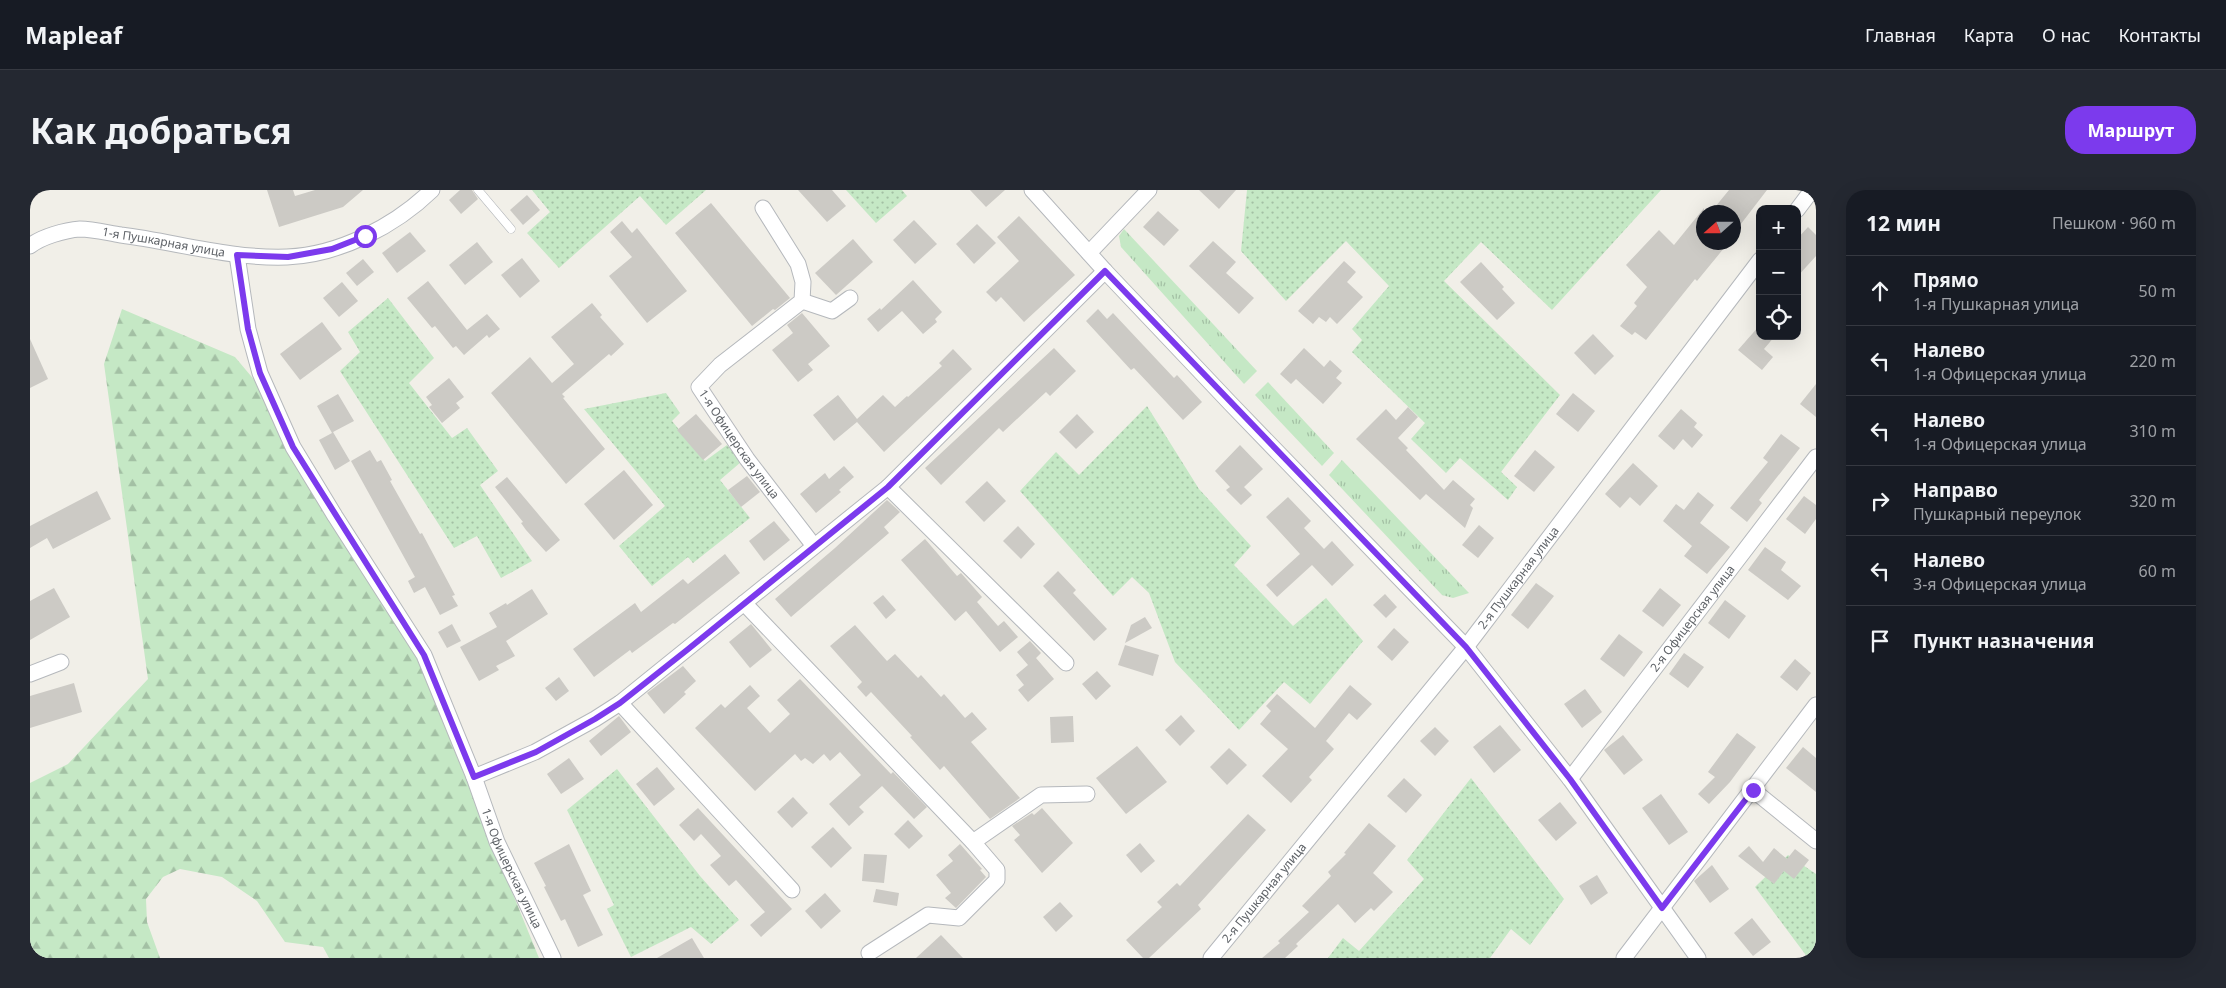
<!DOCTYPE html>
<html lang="ru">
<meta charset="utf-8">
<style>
:root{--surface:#171b24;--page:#242831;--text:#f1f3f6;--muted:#9ea1a6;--line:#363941;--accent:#7c3aed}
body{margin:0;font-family:"Noto Sans",sans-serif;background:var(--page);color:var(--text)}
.controls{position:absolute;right:15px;top:15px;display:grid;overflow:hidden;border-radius:10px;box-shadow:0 5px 20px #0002}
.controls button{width:45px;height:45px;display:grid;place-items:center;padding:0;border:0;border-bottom:1px solid var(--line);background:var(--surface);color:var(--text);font:25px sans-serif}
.compass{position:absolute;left:1666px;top:15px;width:45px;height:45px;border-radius:50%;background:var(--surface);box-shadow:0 5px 20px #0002;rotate:249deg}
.stop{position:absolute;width:15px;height:15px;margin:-11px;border:4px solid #7c3aed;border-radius:50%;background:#fff}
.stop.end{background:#7c3aed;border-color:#fff;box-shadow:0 1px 5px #0008}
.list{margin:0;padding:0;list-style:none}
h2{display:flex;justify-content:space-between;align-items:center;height:65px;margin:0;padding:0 20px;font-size:21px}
h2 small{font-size:16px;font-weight:400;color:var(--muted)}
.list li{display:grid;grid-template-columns:32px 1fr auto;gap:15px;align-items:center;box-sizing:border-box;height:70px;padding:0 20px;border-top:1px solid var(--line)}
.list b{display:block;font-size:19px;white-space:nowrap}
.list p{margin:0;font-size:16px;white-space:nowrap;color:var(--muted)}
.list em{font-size:16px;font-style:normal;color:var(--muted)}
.icon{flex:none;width:28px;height:28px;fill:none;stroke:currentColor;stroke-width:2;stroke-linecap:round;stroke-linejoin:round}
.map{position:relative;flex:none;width:1786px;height:768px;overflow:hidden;border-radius:20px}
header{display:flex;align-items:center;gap:30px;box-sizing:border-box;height:70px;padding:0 25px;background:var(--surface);border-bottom:1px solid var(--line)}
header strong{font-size:24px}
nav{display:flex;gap:28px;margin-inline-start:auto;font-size:18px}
.intro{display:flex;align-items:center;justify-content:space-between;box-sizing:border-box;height:120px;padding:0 30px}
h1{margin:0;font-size:35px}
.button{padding:12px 22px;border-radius:20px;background:var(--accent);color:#fff;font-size:18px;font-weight:700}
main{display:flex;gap:30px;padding:0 30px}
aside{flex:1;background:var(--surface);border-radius:20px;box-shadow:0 5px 20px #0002}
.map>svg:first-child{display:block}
.grass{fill:url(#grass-tufts)}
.forest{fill:url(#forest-firs)}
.garden{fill:url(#garden-dots)}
.building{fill:#cccac5}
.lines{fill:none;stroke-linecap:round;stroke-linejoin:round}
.lane-casing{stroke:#b5b8bc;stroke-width:9}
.street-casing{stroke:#b5b8bc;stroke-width:17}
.lane{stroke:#fff;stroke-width:8}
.street{stroke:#fff;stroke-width:15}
.route{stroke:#7c3aed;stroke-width:6}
.labels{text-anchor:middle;stroke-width:4;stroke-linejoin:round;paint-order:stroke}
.street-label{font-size:12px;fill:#5f6368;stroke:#fff}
</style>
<header>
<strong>Mapleaf</strong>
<nav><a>Главная</a><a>Карта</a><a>О нас</a><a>Контакты</a></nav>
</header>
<div class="intro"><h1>Как добраться</h1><a class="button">Маршрут</a></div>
<main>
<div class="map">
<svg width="1786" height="768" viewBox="0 0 1786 768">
<defs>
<pattern id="grass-tufts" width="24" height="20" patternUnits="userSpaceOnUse" patternTransform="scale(1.25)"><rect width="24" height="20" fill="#c5e8c5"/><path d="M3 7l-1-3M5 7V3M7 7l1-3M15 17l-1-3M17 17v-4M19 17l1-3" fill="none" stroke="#a3c0a4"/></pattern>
<pattern id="forest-firs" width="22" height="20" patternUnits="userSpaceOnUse" patternTransform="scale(1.25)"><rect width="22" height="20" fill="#c5e8c5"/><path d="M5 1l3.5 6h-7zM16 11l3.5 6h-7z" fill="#a3c0a4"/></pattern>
<pattern id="garden-dots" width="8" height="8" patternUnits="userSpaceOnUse" patternTransform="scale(1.25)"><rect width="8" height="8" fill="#c5e8c5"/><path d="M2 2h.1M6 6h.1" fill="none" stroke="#a3c0a4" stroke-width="1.8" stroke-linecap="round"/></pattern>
</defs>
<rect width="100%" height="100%" fill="#f1efe8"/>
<g class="grass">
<polygon points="1094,39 1227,181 1214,194 1091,57 1089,46"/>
<polygon points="1238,192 1304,263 1292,276 1225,205"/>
<polygon points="1312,270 1439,403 1423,408 1412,405 1299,285"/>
</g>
<polygon class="forest" points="92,119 205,167 247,217 388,471 509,768 299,768 293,757 255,752 227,711 192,687 150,679 133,687 116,709 117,732 130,768 0,768 0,593 38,574 118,489 74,174"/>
<g class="garden">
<polygon points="502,0 676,0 636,35 610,6 529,78 497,43 520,22"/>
<polygon points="816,0 872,0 877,6 846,33"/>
<polygon points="1217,0 1631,0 1522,120 1451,52 1414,91 1530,205 1471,282 1487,297 1478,310 1430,268 1416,283 1381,249 1395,233 1322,162 1332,150 1322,139 1359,96 1316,51 1256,111 1211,61"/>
<polygon points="358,108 404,168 379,193 422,248 437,238 468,281 450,295 502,371 471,388 447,346 424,358 310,181 330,162 318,142"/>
<polygon points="636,203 650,223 642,231 675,271 697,255 711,272 690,290 720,328 663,373 658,367 622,396 589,356 635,316 554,219"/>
<polygon points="1117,216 1169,299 1221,356 1204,375 1263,436 1296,408 1333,451 1280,514 1254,492 1209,540 1145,472 1119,403 1102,387 1083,406 990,301 1026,262 1049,285"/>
<polygon points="587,579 670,686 709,730 681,754 661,737 601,767 577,719 584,715 537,620"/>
<polygon points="1441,588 1534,709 1500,755 1481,739 1460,768 1298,768 1313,748 1329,761 1394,689 1377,670"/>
<polygon points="1758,665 1786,684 1786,768 1778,768 1725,697"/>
</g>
<g class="building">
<polygon points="237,0 263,0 265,6 285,0 333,0 313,17 249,37"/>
<polygon points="430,0 442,0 448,9 431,24 419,10"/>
<polygon points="768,0 802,0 816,16 797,32"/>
<polygon points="940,0 975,0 956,17"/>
<polygon points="1169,0 1206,0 1189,19"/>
<polygon points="1699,0 1737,0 1704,43 1704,22 1681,22"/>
<polygon points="497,5 510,20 493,35 480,20"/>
<polygon points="681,13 760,108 745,120 743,119 722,136 645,43"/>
<polygon points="1674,18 1674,52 1699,52 1667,91 1665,89 1616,150 1605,142 1602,145 1590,136 1607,116 1604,113 1617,97 1596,75 1629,40 1644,55"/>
<polygon points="1128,21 1149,40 1134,56 1113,37"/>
<polygon points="989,26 1045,85 994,132 971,107 966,112 956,102 989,71 967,47"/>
<polygon points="884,30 907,54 885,74 863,50"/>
<polygon points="592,31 602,43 607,38 657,101 617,133 579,86 602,67 580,42"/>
<polygon points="947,34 966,53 944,74 926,54"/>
<polygon points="1778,37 1786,45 1786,66 1767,87 1767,49"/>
<polygon points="380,42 396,61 367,83 352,63"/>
<polygon points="823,49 843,72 806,105 785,83"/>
<polygon points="1183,51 1206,72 1196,83 1224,108 1209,124 1159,76"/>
<polygon points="447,52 463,72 435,95 419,75"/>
<polygon points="492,68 510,91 490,108 471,85"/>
<polygon points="333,69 344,82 327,96 316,83"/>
<polygon points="1314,71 1326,82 1317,92 1333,107 1307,134 1300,127 1296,132 1289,127 1283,134 1268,121"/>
<polygon points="1451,72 1474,97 1472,99 1485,113 1467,130 1430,92"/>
<polygon points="883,90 912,122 905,129 907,132 893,144 872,121 848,142 837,129 850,118 851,120"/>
<polygon points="398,91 437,140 457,124 470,139 459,148 457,145 434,165 426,156 423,158 405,136 402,138 377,108"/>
<polygon points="312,92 328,111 309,127 293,108"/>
<polygon points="562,113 572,125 570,127 594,154 581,166 579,164 532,204 535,207 533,208 575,259 536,294 461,203 500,167 522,193 544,174 521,147"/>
<polygon points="1068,119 1077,129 1083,123 1144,188 1147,185 1172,212 1153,230 1104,178 1101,180 1056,131"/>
<polygon points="772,123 800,156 778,174 783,180 768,192 742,160 763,143 757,135"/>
<polygon points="292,132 312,159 270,190 250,164"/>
<polygon points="1730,135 1730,146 1745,146 1734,159 1743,167 1732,180 1708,160"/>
<polygon points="1563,144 1584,166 1565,185 1544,163"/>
<polygon points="0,149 18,189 0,198"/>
<polygon points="1024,158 1046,181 1020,206 1016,202 973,242 969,238 911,295 895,278"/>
<polygon points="1274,158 1294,177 1300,170 1312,181 1306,188 1312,193 1293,214 1266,189 1261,194 1250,184"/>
<polygon points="923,159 942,179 854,262 827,232 804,251 783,225 808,205 827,229 853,205 865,217 877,206 878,207 912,176 909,173"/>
<polygon points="419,188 434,207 426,213 430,218 412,233 399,217 402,215 396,207"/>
<polygon points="1786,194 1786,227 1770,214"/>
<polygon points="1543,203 1565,221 1548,242 1526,224"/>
<polygon points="308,204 324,231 303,242 320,271 305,280 289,250 302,243 287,216"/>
<polygon points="1378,217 1388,227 1368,248 1378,258 1376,260 1414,300 1423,290 1445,309 1440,315 1443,318 1435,338 1396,304 1390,310 1326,249 1356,219 1366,230"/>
<polygon points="1651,219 1667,233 1664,237 1673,245 1662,258 1653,249 1644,260 1628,246"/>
<polygon points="666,224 692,254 673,270 647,240"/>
<polygon points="1047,224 1064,242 1046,259 1029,242"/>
<polygon points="1751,244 1770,258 1729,310 1732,313 1717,332 1700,318 1738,272 1733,268"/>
<polygon points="1210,255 1233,279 1214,297 1222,305 1211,315 1196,300 1200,297 1185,281"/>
<polygon points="340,260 347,272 351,270 362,290 360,291 390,344 392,343 425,405 422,406 428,416 410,425 395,397 384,403 378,391 385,387 321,271"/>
<polygon points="1505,260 1525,277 1504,302 1484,286"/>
<polygon points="1603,273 1628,296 1610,316 1600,307 1590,318 1575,304"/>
<polygon points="814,276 824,287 809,300 811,302 786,323 770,304 795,283 799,289"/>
<polygon points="594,280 623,315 584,350 554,314"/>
<polygon points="717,286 730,302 711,317 698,300"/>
<polygon points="477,287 530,350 516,362 496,340 491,333 493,332 465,297"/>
<polygon points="957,291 976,311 954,332 935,312"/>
<polygon points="67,301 81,329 23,359 17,348 0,358 0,336"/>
<polygon points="1668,302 1684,315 1670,333 1700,357 1677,384 1654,366 1662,356 1633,331 1646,314 1654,320"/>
<polygon points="1774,306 1786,315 1786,329 1775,344 1756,329"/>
<polygon points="1258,307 1281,331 1274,338 1294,359 1302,351 1324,375 1302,396 1282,375 1247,407 1236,395 1270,364 1236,327"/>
<polygon points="857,310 870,322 854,337 859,343 761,427 745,409 805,358"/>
<polygon points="744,331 760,350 734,371 719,351"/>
<polygon points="1449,335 1464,348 1448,368 1432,355"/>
<polygon points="988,336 1005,354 991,369 973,351"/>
<polygon points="895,349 927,386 931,383 952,407 947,412 968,436 974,431 988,447 970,462 936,421 925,431 871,370"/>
<polygon points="1735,357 1756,372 1751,380 1771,396 1758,410 1718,380"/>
<polygon points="695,364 710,383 645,434 643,433 602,463 600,460 564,487 543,459 605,413 611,422 653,389 658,394"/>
<polygon points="1028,381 1046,400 1043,403 1077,439 1064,451 1013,396"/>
<polygon points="1506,393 1524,406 1498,439 1481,425"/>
<polygon points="24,398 40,427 0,450 0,411"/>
<polygon points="1630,398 1651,415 1633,437 1612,421"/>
<polygon points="502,399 518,424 476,451 485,466 466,476 469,480 449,491 430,457 467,437 459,423 476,413 477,415"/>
<polygon points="1355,404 1367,417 1356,428 1343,415"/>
<polygon points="853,405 866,420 856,429 843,413"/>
<polygon points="1695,410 1716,426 1699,449 1678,433"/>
<polygon points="1115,427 1122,438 1095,453 1101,435"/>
<polygon points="422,434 431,451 417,458 408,442"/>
<polygon points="721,434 742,460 720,478 699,452"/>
<polygon points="825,435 857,471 865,464 888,488 891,485 911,507 914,504 935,528 942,522 957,539 941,552 990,608 960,629 914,576 910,580 880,547 882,546 841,502 836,507 827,497 832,492 800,456"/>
<polygon points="1364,438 1379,452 1362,471 1347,457"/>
<polygon points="1589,444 1613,462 1594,487 1570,469"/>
<polygon points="1000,451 1011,463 1006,468 1024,489 998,512 988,500 994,495 986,485 998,475 987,462"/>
<polygon points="1095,455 1129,465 1123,486 1088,475"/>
<polygon points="1654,463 1674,477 1658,498 1639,484"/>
<polygon points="1765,469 1781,483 1767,501 1750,487"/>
<polygon points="653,476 666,491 654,502 656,504 634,524 617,503"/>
<polygon points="1067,481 1081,496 1066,510 1052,494"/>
<polygon points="529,487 539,501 526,511 515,498"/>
<polygon points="770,489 861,584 863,582 897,617 884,629 852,596 829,617 834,622 819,636 799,614 831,585 810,562 800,571 794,564 783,574 775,568 771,571 765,564 725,601 665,538 691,514 695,518 720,495 730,506 717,518 740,543 760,524 747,510"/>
<polygon points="44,493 52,522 0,538 0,506"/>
<polygon points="1320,495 1342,514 1327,530 1319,523 1296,551 1304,559 1279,587 1282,590 1261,613 1232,586 1258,559 1230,534 1241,521 1236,516 1247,504 1285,538"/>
<polygon points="1555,499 1572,522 1552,538 1534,514"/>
<polygon points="1151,525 1165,541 1150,556 1135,540"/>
<polygon points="589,526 601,542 571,566 559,551"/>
<polygon points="1043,526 1044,552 1021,553 1020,527"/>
<polygon points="1470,535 1491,560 1464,583 1443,557"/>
<polygon points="1405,537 1419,551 1405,566 1390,551"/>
<polygon points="1707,543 1726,557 1700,592 1679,614 1668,604 1685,587 1678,582"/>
<polygon points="1593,545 1613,570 1594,585 1574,560"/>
<polygon points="1107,556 1137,592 1096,624 1066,588"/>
<polygon points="1773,557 1786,568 1786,602 1756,578"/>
<polygon points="1199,558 1217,575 1197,595 1180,577"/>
<polygon points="539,568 554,589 531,604 517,584"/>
<polygon points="627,577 645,599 624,616 606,594"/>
<polygon points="1374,588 1392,605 1376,623 1357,606"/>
<polygon points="1631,604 1658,642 1639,655 1612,618"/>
<polygon points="763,607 778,623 762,638 747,622"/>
<polygon points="1530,612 1547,633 1526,651 1508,630"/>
<polygon points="668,618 762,719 731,747 720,735 735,722 706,690 699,696 680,675 691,666 671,644 664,651 649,635"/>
<polygon points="1012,618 1043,653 1012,683 984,650 990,645 982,636 1002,623 1004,625"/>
<polygon points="1218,624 1236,640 1168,715 1171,719 1119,768 1113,768 1096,750 1132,717 1127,712 1147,693 1150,696"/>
<polygon points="878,630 893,646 879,659 864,644"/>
<polygon points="1339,633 1366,656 1343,683 1363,702 1344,721 1341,718 1325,733 1308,714 1266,754 1268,756 1255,768 1232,768 1250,753 1248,751 1279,722 1272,716 1301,686 1298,682 1316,664 1314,663"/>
<polygon points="803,637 822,658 801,678 781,657"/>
<polygon points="1110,653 1125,671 1111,683 1096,665"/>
<polygon points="539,654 561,701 553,705 573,745 548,757 535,729 531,731 514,697 516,696 504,673"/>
<polygon points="930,654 952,679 950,680 956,687 926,718 915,708 921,703 906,685 923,671 918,665"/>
<polygon points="1719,656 1733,672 1744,658 1757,669 1765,659 1779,670 1764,689 1754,681 1744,694 1708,666"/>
<polygon points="834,664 857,665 854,693 832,691"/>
<polygon points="1682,675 1699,699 1680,713 1664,691"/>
<polygon points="1567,685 1578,703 1561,715 1549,696"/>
<polygon points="846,699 869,703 867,716 843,712"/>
<polygon points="795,703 811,721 791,739 775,721"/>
<polygon points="1030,712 1043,726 1026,742 1013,727"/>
<polygon points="1722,728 1741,752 1723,766 1704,743"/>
<polygon points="911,745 933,768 886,768"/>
<polygon points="662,748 674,768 627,768"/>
</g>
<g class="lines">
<g class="lane-casing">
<polyline id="lane" points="448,0 481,39"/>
</g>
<g class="street-casing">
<g id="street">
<polyline points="1002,0 1075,81 1200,213 1436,457 1540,589 1668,768"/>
<path id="s1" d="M733,18L768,74L773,92L772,111L690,175L669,197L717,269L784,356"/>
<polyline points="1767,20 1782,0"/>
<path id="s2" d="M0,56C11,47 35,40 50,39C63,39 78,43 91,45C146,52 201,69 257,67C309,65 365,36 402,0"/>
<polyline points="1059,63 1119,0"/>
<path id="s3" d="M207,65L218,139L230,183L263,257L305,326L394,465L444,587L467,652L523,768"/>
<polyline points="772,111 802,121 820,108"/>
<polyline points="858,297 1036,473"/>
<polyline points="714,413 943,652 967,680 967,690 929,728 898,725 839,763"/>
<polyline points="0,484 31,472"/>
<polyline points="590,513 762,700"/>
<polyline points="444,587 505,562 565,529 590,513 858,297 1075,81"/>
<path id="s4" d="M1540,589L1786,267"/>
<polyline points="1723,600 1786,651"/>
<polyline points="943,652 1011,605 1057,604"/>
<path id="s5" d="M1181,768L1436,457L1730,70"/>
<polyline points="1594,768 1786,515"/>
</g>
</g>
<use href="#lane" class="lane"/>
<use href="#street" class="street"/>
</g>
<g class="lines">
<polyline class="route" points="335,46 302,59 258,67 207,65 218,139 230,183 263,257 394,465 444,587 506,562 565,529 590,513 657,460 858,297 1075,81 1436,457 1540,589 1632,718 1723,600"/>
</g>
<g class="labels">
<g class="street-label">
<text dy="4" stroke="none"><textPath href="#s2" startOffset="138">1-я Пушкарная улица</textPath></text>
<text dy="4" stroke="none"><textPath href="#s1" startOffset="308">1-я Офицерская улица</textPath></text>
<text dy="4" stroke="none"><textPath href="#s5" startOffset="489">2-я Пушкарная улица</textPath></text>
<text dy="4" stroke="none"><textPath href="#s4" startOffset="202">2-я Офицерская улица</textPath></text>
<text dy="4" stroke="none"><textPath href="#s3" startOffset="678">1-я Офицерская улица</textPath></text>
<text dy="4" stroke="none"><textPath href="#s5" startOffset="84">2-я Пушкарная улица</textPath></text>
</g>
</g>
</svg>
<div class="controls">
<button>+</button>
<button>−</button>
<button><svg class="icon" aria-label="locate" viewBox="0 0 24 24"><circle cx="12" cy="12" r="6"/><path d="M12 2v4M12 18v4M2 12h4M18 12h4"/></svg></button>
</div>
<svg class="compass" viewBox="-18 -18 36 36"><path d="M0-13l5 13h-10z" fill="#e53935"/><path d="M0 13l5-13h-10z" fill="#9ea1a6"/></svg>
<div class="stop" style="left:335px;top:46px"></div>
<div class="stop end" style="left:1723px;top:600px"></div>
</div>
<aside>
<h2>12 мин<small>Пешком · 960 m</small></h2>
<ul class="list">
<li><svg class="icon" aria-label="ahead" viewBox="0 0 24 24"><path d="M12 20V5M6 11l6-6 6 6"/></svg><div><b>Прямо</b><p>1-я Пушкарная улица</p></div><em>50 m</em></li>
<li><svg class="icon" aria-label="left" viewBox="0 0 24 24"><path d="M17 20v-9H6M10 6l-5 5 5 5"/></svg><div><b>Налево</b><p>1-я Офицерская улица</p></div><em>220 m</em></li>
<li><svg class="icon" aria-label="left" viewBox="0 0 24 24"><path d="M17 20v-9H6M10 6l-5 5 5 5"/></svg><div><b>Налево</b><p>1-я Офицерская улица</p></div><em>310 m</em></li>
<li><svg class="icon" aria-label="right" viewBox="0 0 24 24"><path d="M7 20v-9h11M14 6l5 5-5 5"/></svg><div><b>Направо</b><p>Пушкарный переулок</p></div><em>320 m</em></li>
<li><svg class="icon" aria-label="left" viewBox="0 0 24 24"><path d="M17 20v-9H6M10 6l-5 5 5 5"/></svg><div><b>Налево</b><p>3-я Офицерская улица</p></div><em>60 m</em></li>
<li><svg class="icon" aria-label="arrive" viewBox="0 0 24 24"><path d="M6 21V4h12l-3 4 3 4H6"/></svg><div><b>Пункт назначения</b></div></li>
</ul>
</aside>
</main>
